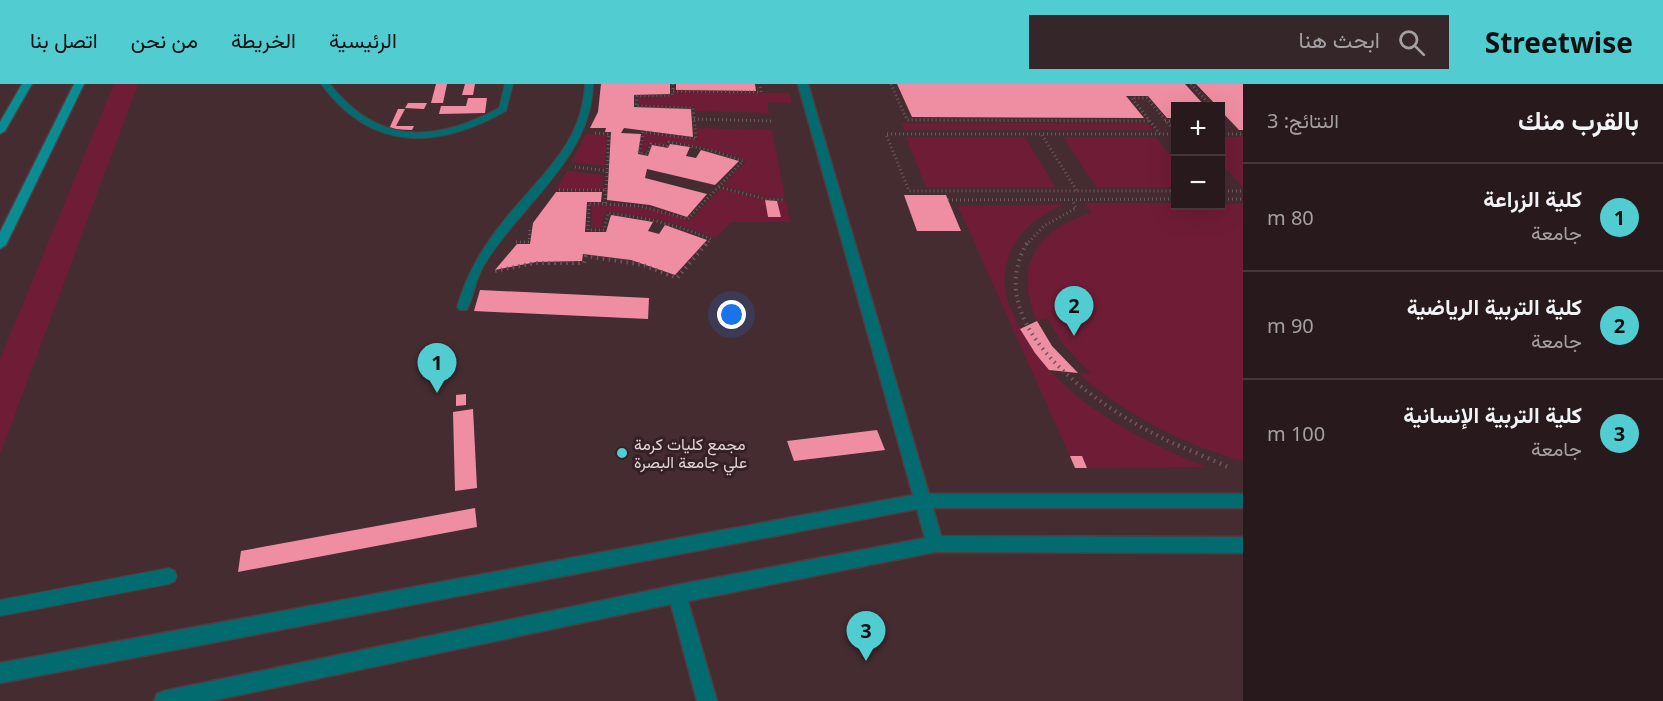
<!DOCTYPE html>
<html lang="ar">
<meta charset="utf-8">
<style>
:root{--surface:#28191c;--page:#342629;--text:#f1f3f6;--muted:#a5a0a3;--line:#44383b;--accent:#51ccd1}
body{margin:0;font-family:"Noto Sans",Vazirmatn,sans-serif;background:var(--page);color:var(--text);direction:rtl}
.controls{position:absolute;right:18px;top:18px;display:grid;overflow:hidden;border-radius:0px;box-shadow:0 6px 24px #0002}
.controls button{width:54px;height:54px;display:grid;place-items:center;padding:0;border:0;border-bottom:2px solid var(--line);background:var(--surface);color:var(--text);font:30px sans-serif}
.you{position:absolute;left:732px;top:231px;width:21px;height:21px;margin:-15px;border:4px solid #fff;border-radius:50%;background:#1a73e8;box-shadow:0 0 0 9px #1a73e833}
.badge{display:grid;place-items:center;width:39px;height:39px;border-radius:50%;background:var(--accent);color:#111;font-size:20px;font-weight:700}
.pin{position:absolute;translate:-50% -50px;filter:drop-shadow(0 2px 3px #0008)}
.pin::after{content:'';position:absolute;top:32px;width:21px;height:18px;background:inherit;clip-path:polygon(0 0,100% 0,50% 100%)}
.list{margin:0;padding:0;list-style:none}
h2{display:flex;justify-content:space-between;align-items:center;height:78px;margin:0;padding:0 24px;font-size:26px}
h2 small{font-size:20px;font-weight:400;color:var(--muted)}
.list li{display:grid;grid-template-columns:39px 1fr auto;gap:18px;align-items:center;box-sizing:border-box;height:108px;padding:0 24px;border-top:2px solid var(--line)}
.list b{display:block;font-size:22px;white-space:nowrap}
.list p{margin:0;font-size:20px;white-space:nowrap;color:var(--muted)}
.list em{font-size:20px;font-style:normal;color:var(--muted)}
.icon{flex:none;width:33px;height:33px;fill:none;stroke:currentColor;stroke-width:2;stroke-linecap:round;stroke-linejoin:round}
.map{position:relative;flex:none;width:1243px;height:617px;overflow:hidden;direction:ltr}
header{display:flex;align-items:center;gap:36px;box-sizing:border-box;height:84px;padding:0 30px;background:var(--accent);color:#111}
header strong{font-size:28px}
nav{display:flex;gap:33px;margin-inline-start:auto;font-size:21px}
.search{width:420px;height:54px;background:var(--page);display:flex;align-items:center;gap:15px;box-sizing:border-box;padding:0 21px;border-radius:0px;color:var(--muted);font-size:22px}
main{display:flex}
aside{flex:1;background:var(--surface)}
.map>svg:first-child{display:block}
.built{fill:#452c31;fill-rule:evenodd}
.green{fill:#6f1d36}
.building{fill:#ef8ea2}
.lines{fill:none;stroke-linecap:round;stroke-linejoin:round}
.lane-casing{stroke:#503d41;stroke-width:2}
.street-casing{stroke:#503d41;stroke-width:3}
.secondary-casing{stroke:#503d41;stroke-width:3}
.path-far2{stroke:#6b5a5d;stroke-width:3;stroke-dasharray:1 3;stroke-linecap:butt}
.path-far1{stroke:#6b5a5d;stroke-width:4;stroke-dasharray:1.5 4.5;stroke-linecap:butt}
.path{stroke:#6b5a5d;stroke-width:4.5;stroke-dasharray:1.5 5;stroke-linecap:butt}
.lane{fill:#026b6f;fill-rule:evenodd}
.street{fill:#026b6f;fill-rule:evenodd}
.secondary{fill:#098d92;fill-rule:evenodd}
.poi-dot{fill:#51ccd1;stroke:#352125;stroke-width:2}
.labels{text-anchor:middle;stroke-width:6;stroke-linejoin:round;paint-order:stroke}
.poi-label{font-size:16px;fill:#e0d3d5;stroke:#352125;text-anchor:start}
</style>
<header>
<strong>Streetwise</strong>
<div class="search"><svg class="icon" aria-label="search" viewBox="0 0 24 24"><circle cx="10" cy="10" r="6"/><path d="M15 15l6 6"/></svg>ابحث هنا</div>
<nav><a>الرئيسية</a><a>الخريطة</a><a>من نحن</a><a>اتصل بنا</a></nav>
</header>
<main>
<aside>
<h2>بالقرب منك<small>النتائج: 3</small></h2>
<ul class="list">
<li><span class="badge">1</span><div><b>كلية الزراعة</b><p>جامعة</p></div><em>80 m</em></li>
<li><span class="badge">2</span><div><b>كلية التربية الرياضية</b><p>جامعة</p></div><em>90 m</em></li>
<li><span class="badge">3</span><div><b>كلية التربية الإنسانية</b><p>جامعة</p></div><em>100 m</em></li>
</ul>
</aside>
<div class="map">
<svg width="1243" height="617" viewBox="0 0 1243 617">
<rect width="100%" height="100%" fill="#352125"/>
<path class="built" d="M0,0H1243V617H0ZM1176,22H1220V122H1176Z"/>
<g class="green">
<polygon points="114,0 138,0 0,370 0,275"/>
<polygon points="674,8 790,9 792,19 767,18 769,29 695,27 695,23 639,21 639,14 674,12"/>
<polygon points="901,39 1148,39 1154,46 904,46"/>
<path d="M697,44L772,46L785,114L766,113L723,102L746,77C722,65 694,61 668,57L666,61L650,59L645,68H641L644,49L698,56Z"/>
<polygon points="586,50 607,51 605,82 572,78"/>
<polygon points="906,53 1025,53 1055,103 926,103"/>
<polygon points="1063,53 1156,53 1175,77 1175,103 1096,103"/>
<polygon points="1221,53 1243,53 1243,103 1221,80"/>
<polygon points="567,87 604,91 603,105 556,105"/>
<path d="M720,105L765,116L768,133H780L777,117H786L790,138H731L715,154C680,139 644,131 606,127L601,144H591L592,120C629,121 655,125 690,137Z"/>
<path d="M1085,119H1175L1176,122L1243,119V377C1183,360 1125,331 1078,289L1091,290L1063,260L1047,234L1037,237C1013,182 1036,146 1091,129Z"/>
<path d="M1065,120C1037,132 1014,149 1007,179C1001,200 1006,217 1016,236C1052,312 1132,353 1206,383L1087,384L1082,373L1070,372L958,122Z"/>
</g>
<g class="building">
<polygon points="436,0 447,0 443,19 431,19"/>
<polygon points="465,0 475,0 473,11 462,11"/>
<polygon points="601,0 670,0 670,10 634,11 634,23 691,25 693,53 624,44 621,49 641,50 638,70 648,72 652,61 668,64 670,60 690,63 686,72 696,74 701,66 739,77 715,101 647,85 645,94 707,110 687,133 650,121 607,116 611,48 605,48 606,44 590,44 598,28"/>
<polygon points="676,0 755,0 756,7 676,6"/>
<polygon points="897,0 1185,0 1205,22 1176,22 1176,34 1167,34 1148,12 1126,12 1144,34 912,33"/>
<polygon points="1196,0 1243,0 1243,46 1239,46 1220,26 1220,22 1217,22"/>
<polygon points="468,14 487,14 485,29 439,30 441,22 466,22"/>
<polygon points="408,19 427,19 424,25 405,24"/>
<polygon points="398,25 405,25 396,42 414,42 412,46 389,45"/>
<polygon points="556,108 602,108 601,118 587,118 585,148 606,148 611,131 653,138 648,147 659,150 665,141 707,156 675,191 631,176 583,170 582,177 536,178 495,186 517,160 530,160 533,139"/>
<polygon points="904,111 946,111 961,147 917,147"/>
<polygon points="765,116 777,117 781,133 768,133"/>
<polygon points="480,206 649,214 648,235 474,227"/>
<polygon points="1037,237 1052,262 1078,289 1049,286 1035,269 1020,245"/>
<polygon points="466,310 466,321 456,322 456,311"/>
<polygon points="473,325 477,404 455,407 453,328"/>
<polygon points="877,346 885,366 794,377 787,357"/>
<polygon points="1070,372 1082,372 1087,384 1075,384"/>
<polygon points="475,424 477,443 238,488 241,467"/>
</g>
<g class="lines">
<g class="lane-casing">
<g id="lane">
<path d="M321,0H330C378,61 434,59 499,24L505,0H513L506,27C437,66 371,68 321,0Z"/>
<path d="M585,0H593C592,74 519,122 483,183C475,197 474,212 467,226H459L457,223C469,182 489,153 517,121C550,83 582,54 585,0Z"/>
<polygon points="169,484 175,487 177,492 175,497 169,500 0,532 0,516"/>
</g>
</g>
<g class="street-casing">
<polygon id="street" points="798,0 808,0 929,410 1243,410 1243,424 933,424 941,452 1243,453 1243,469 935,468 688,517 717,617 697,617 671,520 211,617 154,617 157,610 164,607 677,501 925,454 917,425 0,599 0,579 913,411"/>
</g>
<g class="secondary-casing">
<g id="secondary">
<polygon points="22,0 32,0 5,47 0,50 0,38"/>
<polygon points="74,0 84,0 6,161 0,165 0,148"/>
</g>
</g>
<g class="path-far2">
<polyline points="673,0 673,7"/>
<polyline points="891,0 907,36 1150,37"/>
<polyline points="1191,0 1211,22"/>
<polyline points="1220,33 1223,36 1220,36"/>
<polyline points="694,35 771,37"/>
<polyline points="1165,37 1176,37"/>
<polyline points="1160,50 1132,14 1147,14 1176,49"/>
<polyline points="1176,50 886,50 909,107 1176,107"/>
<polyline points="1220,50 1243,50"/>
<polyline points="1042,51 1077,107"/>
<polyline points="575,83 607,87"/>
<polyline points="719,103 766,115 785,116"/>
<polyline points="559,106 606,106 609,50 594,49"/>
<polyline points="1220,107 1243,107"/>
<polyline points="1220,115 1243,115"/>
<polyline points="948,116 1176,115"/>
<polyline points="605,119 606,106"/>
<polyline points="516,158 529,158 530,143"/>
<path d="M706,161L711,155C678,141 644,133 608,129L604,146H588L589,119L640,122L688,135L743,77L714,67L669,58L667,62L651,60L647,70L639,69L643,48L696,55L693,24L636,22L637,12L672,11L673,7L761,8L760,0"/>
<polyline points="1026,161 1044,142 1076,124 1072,116"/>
</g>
<g class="path-far1">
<path d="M1027,159C975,248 1115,334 1181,363"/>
<polyline points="495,187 535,179 584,179 586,172 643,181 677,194 707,159"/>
</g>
<polyline class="path" points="1178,361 1228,383"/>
<use href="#lane" class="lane"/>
<use href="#street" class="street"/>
<use href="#secondary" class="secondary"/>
</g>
<circle class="poi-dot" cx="622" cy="369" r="6"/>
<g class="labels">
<g class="poi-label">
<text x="634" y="366">مجمع كليات كرمة<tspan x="634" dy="18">علي جامعة البصرة</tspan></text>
</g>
</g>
</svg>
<div class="controls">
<button>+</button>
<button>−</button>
</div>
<div class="you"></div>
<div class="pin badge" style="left:437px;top:309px">1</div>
<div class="pin badge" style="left:1074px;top:252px">2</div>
<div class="pin badge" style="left:866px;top:577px">3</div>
</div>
</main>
